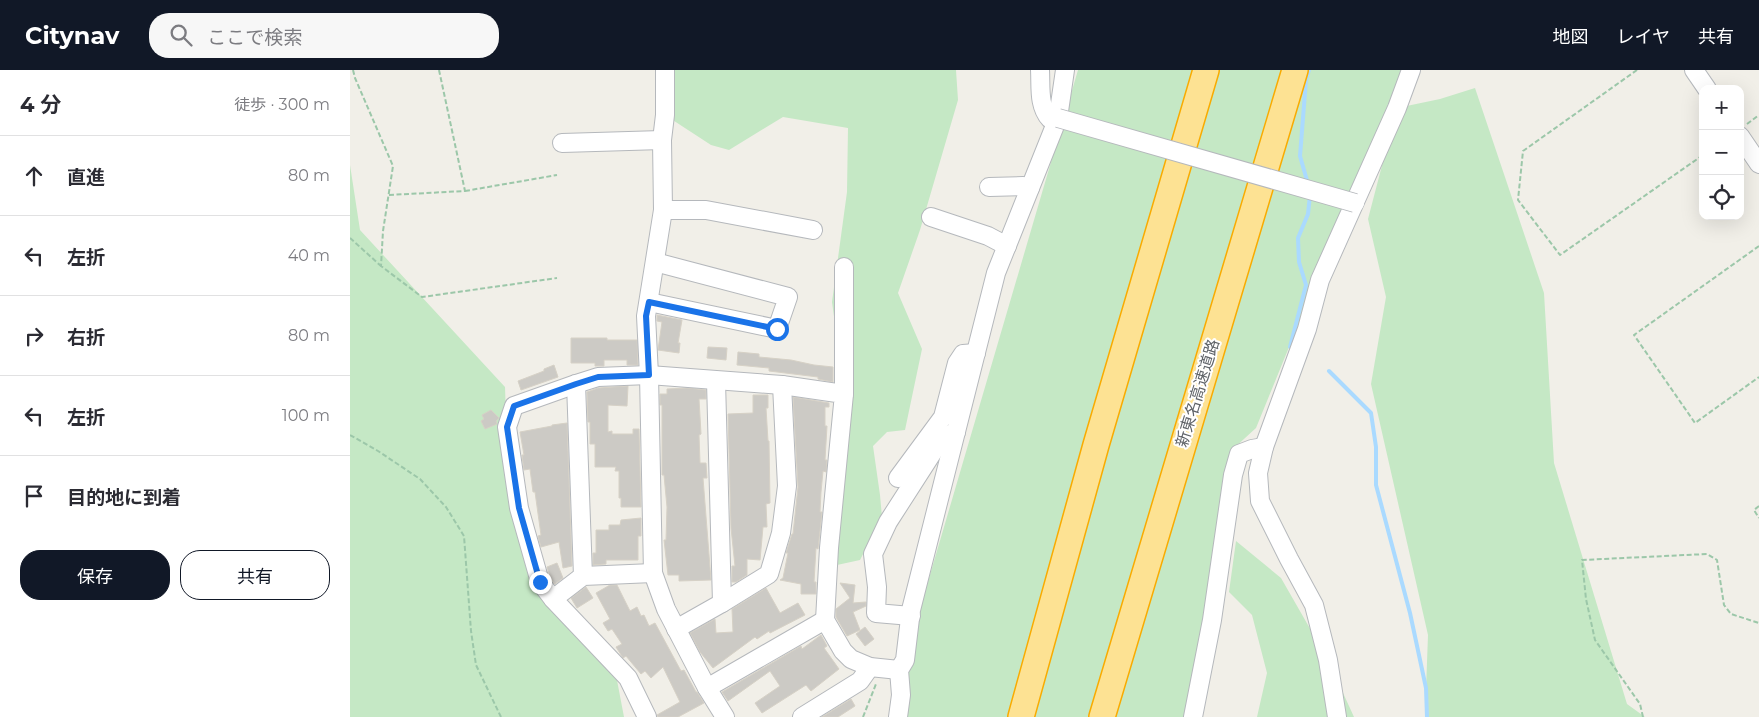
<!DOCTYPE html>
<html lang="ja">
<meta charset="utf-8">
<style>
:root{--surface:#fff;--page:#f7f7f7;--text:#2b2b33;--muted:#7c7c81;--line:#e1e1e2;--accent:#111827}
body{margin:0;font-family:Montserrat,"Noto Sans JP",sans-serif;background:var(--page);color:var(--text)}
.controls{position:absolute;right:15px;top:15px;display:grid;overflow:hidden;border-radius:10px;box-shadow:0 5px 20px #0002}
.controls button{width:45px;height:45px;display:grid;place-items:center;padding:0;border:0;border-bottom:1px solid var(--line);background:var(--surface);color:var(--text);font:25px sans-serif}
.stop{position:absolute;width:15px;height:15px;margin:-11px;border:4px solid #1a73e8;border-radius:50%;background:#fff}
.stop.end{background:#1a73e8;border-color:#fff;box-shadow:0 1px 5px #0008}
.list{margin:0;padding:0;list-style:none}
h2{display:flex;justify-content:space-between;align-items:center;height:65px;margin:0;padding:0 20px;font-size:21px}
h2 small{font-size:16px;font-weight:400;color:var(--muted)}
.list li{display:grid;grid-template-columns:32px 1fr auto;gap:15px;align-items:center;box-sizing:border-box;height:80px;padding:0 20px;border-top:1px solid var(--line)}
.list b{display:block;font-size:19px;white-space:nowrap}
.list em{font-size:16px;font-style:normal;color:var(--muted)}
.actions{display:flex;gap:10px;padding:15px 20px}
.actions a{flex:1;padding:11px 0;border:1px solid var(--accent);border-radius:20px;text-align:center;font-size:18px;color:var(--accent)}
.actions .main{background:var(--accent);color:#fff}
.icon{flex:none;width:28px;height:28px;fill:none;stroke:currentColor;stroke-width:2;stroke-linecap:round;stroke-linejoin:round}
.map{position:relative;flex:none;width:1409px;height:647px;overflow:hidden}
header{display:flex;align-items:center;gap:30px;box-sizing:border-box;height:70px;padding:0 25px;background:var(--accent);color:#fff}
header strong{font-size:24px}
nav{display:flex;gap:28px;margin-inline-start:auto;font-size:18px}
.search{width:350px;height:45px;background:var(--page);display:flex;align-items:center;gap:12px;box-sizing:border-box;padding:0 18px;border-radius:20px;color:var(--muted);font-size:19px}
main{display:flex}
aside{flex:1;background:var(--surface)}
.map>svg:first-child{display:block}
.green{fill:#c5e8c5}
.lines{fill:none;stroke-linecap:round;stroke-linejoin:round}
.stream{stroke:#aadaff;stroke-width:4}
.building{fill:#cccac5;stroke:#d6d1c6}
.minor-casing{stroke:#b5b8bc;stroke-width:20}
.highway-casing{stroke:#f9ab00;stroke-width:28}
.path{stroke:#9cc7a9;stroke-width:2;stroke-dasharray:5 2.5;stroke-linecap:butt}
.minor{stroke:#fff;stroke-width:18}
.highway{stroke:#fde293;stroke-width:25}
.minor-bridge-casing{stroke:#b5b8bc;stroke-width:20;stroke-linecap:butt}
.minor-bridge{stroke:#fff;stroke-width:18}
.route{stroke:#1a73e8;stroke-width:6}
.labels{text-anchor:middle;stroke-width:4;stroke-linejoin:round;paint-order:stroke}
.street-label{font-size:16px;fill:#5f6368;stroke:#fff}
</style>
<header>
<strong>Citynav</strong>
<div class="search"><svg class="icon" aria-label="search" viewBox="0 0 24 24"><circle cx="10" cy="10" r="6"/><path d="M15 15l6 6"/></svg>ここで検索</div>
<nav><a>地図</a><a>レイヤ</a><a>共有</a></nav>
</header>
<main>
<aside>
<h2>4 分<small>徒歩 · 300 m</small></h2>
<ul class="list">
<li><svg class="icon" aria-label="ahead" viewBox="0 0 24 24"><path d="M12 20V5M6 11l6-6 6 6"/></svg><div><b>直進</b></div><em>80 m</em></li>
<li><svg class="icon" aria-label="left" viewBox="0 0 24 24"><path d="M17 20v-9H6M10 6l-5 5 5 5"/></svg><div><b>左折</b></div><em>40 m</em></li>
<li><svg class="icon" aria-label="right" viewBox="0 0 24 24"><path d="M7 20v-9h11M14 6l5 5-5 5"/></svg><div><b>右折</b></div><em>80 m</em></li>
<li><svg class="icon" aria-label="left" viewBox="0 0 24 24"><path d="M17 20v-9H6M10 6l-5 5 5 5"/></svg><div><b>左折</b></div><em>100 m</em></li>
<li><svg class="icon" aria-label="arrive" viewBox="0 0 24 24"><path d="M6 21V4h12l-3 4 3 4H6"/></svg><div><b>目的地に到着</b></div></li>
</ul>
<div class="actions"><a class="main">保存</a><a>共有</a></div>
</aside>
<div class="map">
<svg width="1409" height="647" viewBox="0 0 1409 647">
<rect width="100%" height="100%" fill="#f1efe8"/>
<g class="green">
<polygon points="307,0 606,0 608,30 570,160 548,223 572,279 555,360 537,362 523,376 530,425 532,447 510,490 487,495 493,409 492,305 482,232 497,122 498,58 433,47 379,80 361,75 315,45"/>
<polygon points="728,0 1055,0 997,135 906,358 883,379 836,647 546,647 555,590"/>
<polygon points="1125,18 1194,223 1204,393 1277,634 1295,647 1075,647 1078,565 1021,314 1036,227 1018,149 1047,38 1090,29"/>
<polygon points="0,95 10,160 155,317 159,432 183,519 266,605 274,647 0,647"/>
<polygon points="886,471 931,508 978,590 1004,647 907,647 917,603 902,545 879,522"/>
</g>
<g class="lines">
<g class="stream">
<polyline points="958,114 950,86 956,10 959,0"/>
<polyline points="940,277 956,215 949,192 948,168 958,144 960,125"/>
<polyline points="979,301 1021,343 1026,377 1026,415 1060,543 1076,618 1077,647"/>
</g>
</g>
<g class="building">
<polygon points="307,245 332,250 328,273 330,273 329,283 308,280 312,252 307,251"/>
<polygon points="221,268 257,268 257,270 287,270 288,295 277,295 277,290 254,290 254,296 245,296 245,293 221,293"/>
<polygon points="358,277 377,278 376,290 357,288"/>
<polygon points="388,282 409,284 409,287 441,290 464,295 483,297 483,312 468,309 468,307 419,301 419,298 387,295"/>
<polygon points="204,295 208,307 171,320 168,311 194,301 194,299"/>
<polygon points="278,316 277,336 258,335 258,362 262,361 262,364 283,364 283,359 289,359 291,437 271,437 271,428 269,428 269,401 265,401 266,397 245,397 245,374 240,374 240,352 238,352 237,322 248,318"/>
<polygon points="337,318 356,320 356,329 349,329 351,364 349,365 350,393 356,393 357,408 353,408 361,510 329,511 329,505 318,505 314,470 316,470 317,437 314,405 312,405 312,335 310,335 310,324 317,324 317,319"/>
<polygon points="403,325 418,325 418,338 416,338 418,371 419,371 420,433 416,434 417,457 413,457 410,490 397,489 397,505 386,512 382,512 382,496 385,496 381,458 378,344 403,343"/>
<polygon points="443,327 479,333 479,337 475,337 475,356 477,356 475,390 477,390 476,402 473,401 471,422 470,442 472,442 468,479 466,478 464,512 466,512 466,524 451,524 451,514 430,510 433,508 438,483 436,483 442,464 443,464 448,417"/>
<polygon points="141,340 149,348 146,351 147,354 135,359 131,351 134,349 132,345"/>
<polygon points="217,353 222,496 213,498 209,472 191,477 188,466 191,465 185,422 183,422 180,399 174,400 172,385 174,385 170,362 202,356 202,355"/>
<polygon points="291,448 291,466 288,466 288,490 256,490 256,494 243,495 243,483 246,483 246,460 259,460 259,455 270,455 271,450"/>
<polygon points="207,493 213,508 205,514 201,509 197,497"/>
<polygon points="490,513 505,515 503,533 516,532 516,536 503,542 510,560 497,566 486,547 486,539 500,528"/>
<polygon points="260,515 267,515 280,541 287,537 291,546 294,545 299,556 305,553 331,601 334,600 346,622 347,622 354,633 328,647 308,647 307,645 330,632 313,597 301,608 295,601 291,604 276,586 273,588 266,577 272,574 262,559 258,561 253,553 260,549 246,523"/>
<polygon points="236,517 243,528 227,538 221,528"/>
<polygon points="416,518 430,543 448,533 455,545 420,563 419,561 407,569 405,567 363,598 350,582 340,563 365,549 366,563 383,562 382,539"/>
<polygon points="515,557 524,569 515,576 506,564"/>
<polygon points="471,565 477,576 474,578 489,599 461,621 456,615 412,643 405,633 430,616 420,601 378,631 372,622 451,576 452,579"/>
<polygon points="501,629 505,636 488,647 472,647"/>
</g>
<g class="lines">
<g class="minor-casing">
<g id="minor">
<polyline points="315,0 315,45 312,70 313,140 296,246 299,305 303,503 316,539 357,618 375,647"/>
<path d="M690,0C691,16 688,36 700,49L708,48"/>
<polyline points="1344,0 1357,19"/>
<polyline points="1390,66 1409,94"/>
<polyline points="212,73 312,70"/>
<polyline points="639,117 673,116 680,118"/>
<polyline points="313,140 356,140 463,160"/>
<polyline points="581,147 638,166 657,176"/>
<polyline points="299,232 427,259 438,227 305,192"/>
<polyline points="226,314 233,506"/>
<polyline points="494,324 494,197"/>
<polyline points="548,408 593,347 607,293 613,284 626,283"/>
<polyline points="203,529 233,506 303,503"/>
<polyline points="372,533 419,504 431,463 437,416 432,315"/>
<polyline points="561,546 526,543 527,517 523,484 538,452 592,368 606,362"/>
<polyline points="326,559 372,533 366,311"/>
<polyline points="357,618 475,550"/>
<polyline points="297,647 278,608 203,529 190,512 169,438 157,357 164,336 226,314 248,307 299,305 432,315 494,324 479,478 475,550 493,581 501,589 520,597 549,600"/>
<polyline points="452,647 510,611 520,597"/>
<polyline points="548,647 551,625 549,600 555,590 561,540 646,203 708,48 715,0"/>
<polyline points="843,647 862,550 883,405 889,384 902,379 914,377"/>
<polyline points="987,647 978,590 964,535 939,489 910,431 908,403 914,377 957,259 970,210 1047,38 1061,0"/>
</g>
</g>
<g class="highway-casing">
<g id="highway">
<polyline points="671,647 746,375 856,0"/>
<polyline points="752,647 945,0"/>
</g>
</g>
<g class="path">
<polyline points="3,0 5,8 43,96 33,161 31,196 72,227 207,208"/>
<polyline points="1287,0 1173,81 1168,130 1210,185 1353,85"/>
<polyline points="1397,54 1409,45"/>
<polyline points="115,121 207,105"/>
<polyline points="39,125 115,121 89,0"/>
<polyline points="0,168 31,196"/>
<polyline points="1409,176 1284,265 1345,353 1409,307"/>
<polyline points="0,365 28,381 70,409 96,437 114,466 121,561 126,595 151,647"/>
<polyline points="1409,436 1404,440 1409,448"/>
<polyline points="513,647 526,614"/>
<polyline points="1293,647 1290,634 1245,570 1236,529 1232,490 1357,484 1367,490 1374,535 1381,544 1409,553"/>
</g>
<use href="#minor" class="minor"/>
<use href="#highway" class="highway"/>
<g class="minor-bridge-casing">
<polyline id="minor-bridge" points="708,48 1005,133"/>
</g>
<use href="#minor-bridge" class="minor-bridge"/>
</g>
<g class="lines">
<polyline class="route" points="190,512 169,438 157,357 164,336 226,314 248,307 299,305 296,246 299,232 427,259"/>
</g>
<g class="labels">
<g class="street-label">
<text transform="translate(847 323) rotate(-73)" y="6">新東名高速道路</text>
</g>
</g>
</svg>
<div class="controls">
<button>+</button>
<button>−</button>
<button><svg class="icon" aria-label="locate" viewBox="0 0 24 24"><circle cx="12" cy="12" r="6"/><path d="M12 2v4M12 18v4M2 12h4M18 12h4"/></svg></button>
</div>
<div class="stop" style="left:427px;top:259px"></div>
<div class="stop end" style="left:190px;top:512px"></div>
</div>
</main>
